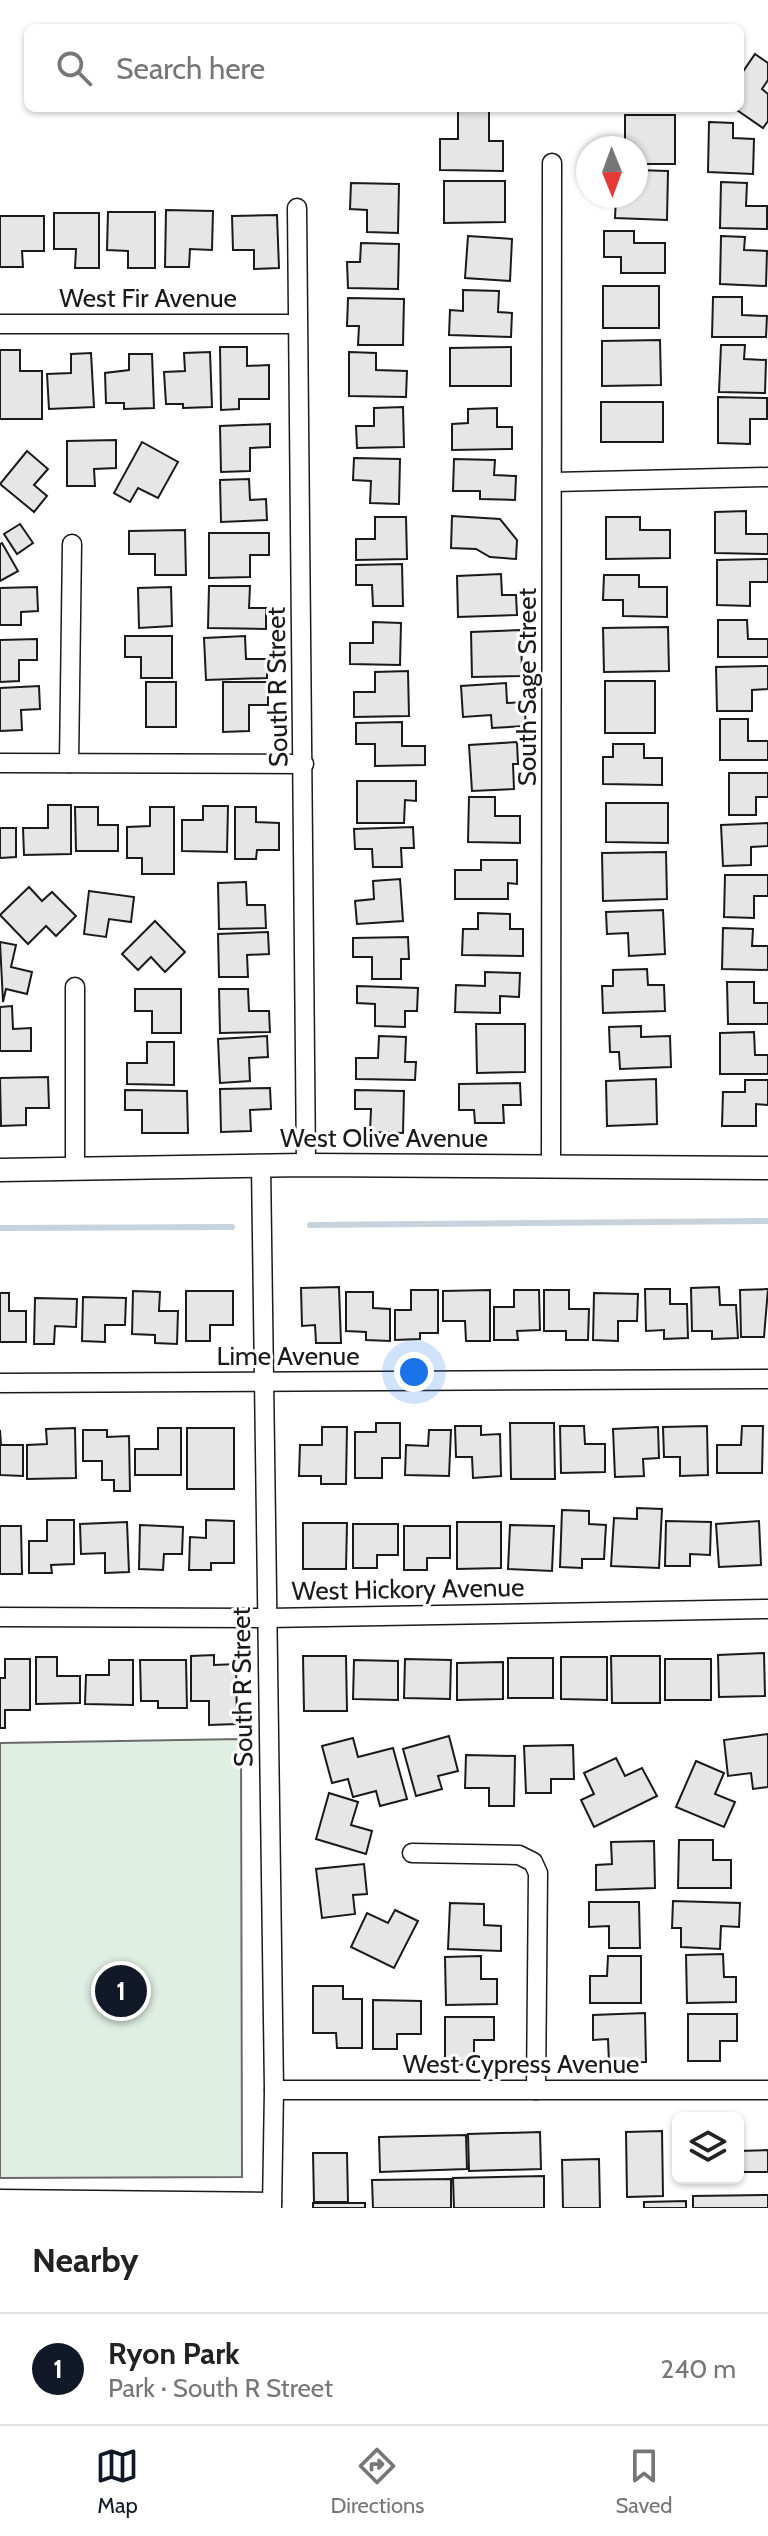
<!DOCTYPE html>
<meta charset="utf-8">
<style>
:root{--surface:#fff;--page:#f2f2f2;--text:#222;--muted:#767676;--line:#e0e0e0;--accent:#111827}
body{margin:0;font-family:Cabin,sans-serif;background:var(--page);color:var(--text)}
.controls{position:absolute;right:24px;bottom:24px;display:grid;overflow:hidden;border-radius:12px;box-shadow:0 2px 6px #0004}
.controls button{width:72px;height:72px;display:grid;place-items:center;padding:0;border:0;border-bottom:2px solid var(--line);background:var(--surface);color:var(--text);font:40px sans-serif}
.compass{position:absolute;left:576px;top:136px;width:72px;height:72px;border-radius:50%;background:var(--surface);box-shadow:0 2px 6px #0004;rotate:179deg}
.you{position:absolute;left:414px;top:1372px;width:28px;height:28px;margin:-20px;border:6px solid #fff;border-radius:50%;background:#1a73e8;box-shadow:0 0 0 12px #1a73e833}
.badge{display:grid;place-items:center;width:52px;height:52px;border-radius:50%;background:var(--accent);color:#fff;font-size:26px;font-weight:700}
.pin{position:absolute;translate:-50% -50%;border:4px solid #fff;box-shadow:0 2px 8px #0006}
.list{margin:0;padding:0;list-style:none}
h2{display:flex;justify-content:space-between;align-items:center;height:104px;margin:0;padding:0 32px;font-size:34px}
h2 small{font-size:26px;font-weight:400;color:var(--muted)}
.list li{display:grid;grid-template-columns:52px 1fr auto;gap:24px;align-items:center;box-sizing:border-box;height:112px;padding:0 32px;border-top:2px solid var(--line)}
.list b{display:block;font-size:30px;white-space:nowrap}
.list p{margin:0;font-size:26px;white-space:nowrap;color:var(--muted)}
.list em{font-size:26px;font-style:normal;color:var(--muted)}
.icon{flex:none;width:44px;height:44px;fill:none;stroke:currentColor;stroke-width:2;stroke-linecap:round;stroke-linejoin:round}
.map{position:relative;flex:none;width:768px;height:2208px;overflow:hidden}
.search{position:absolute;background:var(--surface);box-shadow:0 2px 6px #0004;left:24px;right:24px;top:24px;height:88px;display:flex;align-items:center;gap:20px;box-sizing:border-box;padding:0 28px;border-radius:12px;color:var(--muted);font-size:30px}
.sheet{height:216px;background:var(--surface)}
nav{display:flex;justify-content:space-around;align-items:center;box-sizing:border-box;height:112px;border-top:2px solid var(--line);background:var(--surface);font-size:22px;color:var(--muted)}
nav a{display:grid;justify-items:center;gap:4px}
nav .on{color:var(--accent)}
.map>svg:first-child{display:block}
.green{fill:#e0efe3;stroke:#6a6a6a;stroke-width:2}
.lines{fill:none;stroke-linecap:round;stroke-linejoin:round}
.stream{stroke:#c6d2dc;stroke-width:6}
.building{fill:#e6e6e6;stroke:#1a1a1a;stroke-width:2}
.minor-casing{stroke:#1a1a1a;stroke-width:21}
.tertiary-casing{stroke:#1a1a1a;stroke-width:25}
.minor{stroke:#fff;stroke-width:18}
.tertiary{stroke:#fff;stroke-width:22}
.labels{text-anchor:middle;stroke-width:6;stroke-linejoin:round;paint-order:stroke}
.street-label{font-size:26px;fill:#1a1a1a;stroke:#fff}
</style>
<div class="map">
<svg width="768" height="2208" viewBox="0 0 768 2208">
<rect width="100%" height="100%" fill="#fff"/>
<polygon class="green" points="241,1739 242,2177 0,2178 0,1743"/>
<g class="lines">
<g class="stream">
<polyline points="310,1225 768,1221"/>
<polyline points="0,1228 232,1227"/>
</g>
</g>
<g class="building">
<polygon points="755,54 768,63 768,80 762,89 768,94 768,121 763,128 734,108 740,108 740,76"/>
<polygon points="458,108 489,108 489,141 503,141 503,171 440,170 440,139 458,139"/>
<polygon points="625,115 675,115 675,164 636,164 636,148 625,148"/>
<polygon points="709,122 733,123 733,138 754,139 753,174 708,172"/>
<polygon points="636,170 668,171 667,220 615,218 616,196 636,196"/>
<polygon points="444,181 505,181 505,222 444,223"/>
<polygon points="721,182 747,183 746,206 767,206 767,229 720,228"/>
<polygon points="351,183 399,184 398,233 367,232 367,210 350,209"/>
<polygon points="166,210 213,211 212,250 190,249 189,267 165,267"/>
<polygon points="108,212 155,212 155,268 128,268 128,251 107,250"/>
<polygon points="54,213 99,213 99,268 75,268 76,249 54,249"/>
<polygon points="277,215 279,268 254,269 254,250 233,250 232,216"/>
<polygon points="0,216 44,216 44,251 22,251 23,267 0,267"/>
<polygon points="604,231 634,231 634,243 665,243 665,273 621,273 621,257 604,257"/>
<polygon points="468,236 512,239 510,281 465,278"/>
<polygon points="721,236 745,237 744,250 767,251 766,286 720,284"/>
<polygon points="361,243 399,244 398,289 348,288 347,262 360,262"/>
<rect x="603" y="286" width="56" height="42"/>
<polygon points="463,290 499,291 498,312 512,313 511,337 449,335 450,310 463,311"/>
<polygon points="713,297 742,297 742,315 767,316 766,337 712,337"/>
<polygon points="348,298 404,299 403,345 358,345 359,326 347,326"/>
<polygon points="660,340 661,385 602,386 602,341"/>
<polygon points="721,345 745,345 744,359 766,360 765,393 719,392"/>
<polygon points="220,347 247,347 247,366 269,365 269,399 239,399 239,409 221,410"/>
<polygon points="511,347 511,386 450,386 450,348"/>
<polygon points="0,350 20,350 20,371 42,371 42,419 0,419"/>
<polygon points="210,352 212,407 183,408 183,404 166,404 164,372 185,371 184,353"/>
<polygon points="349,352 376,353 376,370 407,371 406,397 349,396"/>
<polygon points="91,353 94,407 49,409 47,374 71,373 71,354"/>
<polygon points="129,354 152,354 154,408 124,409 124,403 106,403 105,373 129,370"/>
<polygon points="718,397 767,398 767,419 750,419 750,444 718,443"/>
<rect x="601" y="402" width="62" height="40"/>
<polygon points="403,407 404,447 357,448 356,426 374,426 374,408"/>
<polygon points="497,408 497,427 512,427 512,449 452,450 452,424 468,423 468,409"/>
<polygon points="270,424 270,447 250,448 250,471 221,472 220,426"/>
<polygon points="116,440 116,468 94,469 95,486 67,486 67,441"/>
<polygon points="142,442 178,462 158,498 138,488 130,502 114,493"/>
<polygon points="27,451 48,469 34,485 47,496 34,512 0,484"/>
<polygon points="354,458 400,459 399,504 370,503 371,481 353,480"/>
<polygon points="454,459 495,460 494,475 516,476 515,500 480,499 480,491 453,491"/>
<polygon points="249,479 250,500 266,499 267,520 221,522 220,480"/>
<polygon points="746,511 746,534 768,534 768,554 715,553 715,512"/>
<polygon points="452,516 500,519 517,540 516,559 490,557 476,549 451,548"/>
<polygon points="375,517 406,517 407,559 356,560 356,539 375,539"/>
<polygon points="606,517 640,517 640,530 670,530 670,558 606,559"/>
<polygon points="20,524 33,543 17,554 4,534"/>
<polygon points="185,530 186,575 155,575 155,554 129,554 129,531"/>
<polygon points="209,533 269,533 269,555 250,555 250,577 209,578"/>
<polygon points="2,543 18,571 0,581 0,544"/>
<polygon points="768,559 768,582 750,582 750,606 717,605 717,560"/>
<polygon points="402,564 403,606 373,606 372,585 356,585 356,565"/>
<polygon points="501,574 502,595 516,595 517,615 458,617 457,576"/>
<polygon points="604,575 639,575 639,587 667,587 667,617 623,616 623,600 603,600"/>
<polygon points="209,586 250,586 249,608 266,608 266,629 208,628"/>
<polygon points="37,587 38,611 21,612 21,625 0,625 0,588"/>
<polygon points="171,587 172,626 139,628 138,588"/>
<polygon points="718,620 747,620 748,639 768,639 768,657 718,657"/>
<polygon points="373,622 401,623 400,665 350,664 350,643 373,643"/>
<polygon points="668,627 669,671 604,672 603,628"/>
<polygon points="521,630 522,676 472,677 471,632"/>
<polygon points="125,636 172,636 172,678 141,678 141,657 125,657"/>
<polygon points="245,636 246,659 267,659 267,678 206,680 204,638"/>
<polygon points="37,639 37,660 19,660 19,681 0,682 0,640"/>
<polygon points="768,666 768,689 752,690 752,711 717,711 716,667"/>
<polygon points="408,671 409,716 354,717 354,692 375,692 375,672"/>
<rect x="605" y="681" width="50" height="52"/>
<rect x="146" y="682" width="30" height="45"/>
<polygon points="223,682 268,682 268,705 249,705 249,731 223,732"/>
<polygon points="506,683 507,703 524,702 526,726 492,728 491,715 463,717 461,686"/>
<polygon points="39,686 40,709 21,710 22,730 0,731 0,688"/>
<polygon points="720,719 748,719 748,741 768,741 768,760 720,760"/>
<polygon points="402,722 402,746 425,746 425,765 375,766 375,744 356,744 356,723"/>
<polygon points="517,742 518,764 513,764 514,789 472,791 469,745"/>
<polygon points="613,744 644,744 644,758 662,758 662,785 603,784 603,757 613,757"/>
<polygon points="729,773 768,773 768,797 756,797 756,815 729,815"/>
<polygon points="357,781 416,781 416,801 405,800 404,823 357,823"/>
<polygon points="469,797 495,797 495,816 520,816 520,843 468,842"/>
<polygon points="606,803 668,803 668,843 606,842"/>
<polygon points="48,805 71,805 71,854 24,855 23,828 48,828"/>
<polygon points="203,806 228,806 227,852 182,851 182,820 203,820"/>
<polygon points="75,807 98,807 98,825 118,825 118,851 76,851"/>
<polygon points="150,807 174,807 174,874 142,874 142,858 127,858 127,827 150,826"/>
<polygon points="235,807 256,807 256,822 279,823 279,850 257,850 256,859 235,859"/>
<polygon points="768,823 768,846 751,847 751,865 723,866 721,825"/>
<polygon points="413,827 414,848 401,848 402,867 373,867 372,849 355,849 354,829"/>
<polygon points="0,828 16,828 16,857 0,858"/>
<polygon points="666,852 667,899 603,901 602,853"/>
<polygon points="481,860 517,860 517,884 508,883 508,899 455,899 455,870 481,870"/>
<polygon points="725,875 768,875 768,896 754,896 754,918 724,917"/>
<polygon points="400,879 403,921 357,924 355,901 374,899 373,881"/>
<polygon points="246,882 247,905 265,905 266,928 219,929 218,883"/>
<polygon points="29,887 42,901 52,892 76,916 56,936 46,926 28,944 0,915"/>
<polygon points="89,891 134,897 131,922 109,919 106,937 84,934"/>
<polygon points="663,910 665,954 629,956 628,933 607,934 606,912"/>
<polygon points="478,913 510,914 510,929 523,929 523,956 462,955 463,929 478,929"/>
<polygon points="155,921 185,952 165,972 151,957 138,970 122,954"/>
<polygon points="723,928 753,929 752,946 768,946 768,970 722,969"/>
<polygon points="268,932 269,954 247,955 248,977 219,977 218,934"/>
<polygon points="408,937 409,959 401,959 401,979 372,979 372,957 353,957 353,938"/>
<polygon points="0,942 16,945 11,967 32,972 27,994 6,989 3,1002"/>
<polygon points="647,969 648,985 664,985 665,1011 603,1013 602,986 613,986 613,970"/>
<polygon points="485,972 520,973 519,997 500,996 500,1013 455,1012 456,985 485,986"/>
<polygon points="727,982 754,982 754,1003 768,1003 768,1024 728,1024"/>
<polygon points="357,986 418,988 417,1011 405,1011 405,1027 375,1026 375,1004 357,1003"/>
<polygon points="135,989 181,989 181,1033 152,1033 152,1011 135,1011"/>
<polygon points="219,989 248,989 249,1011 269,1011 270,1032 220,1033"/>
<polygon points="12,1006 13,1029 31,1028 31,1051 0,1051 0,1007"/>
<polygon points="476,1024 525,1024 525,1072 477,1073"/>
<polygon points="641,1026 641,1037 670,1036 671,1067 620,1069 619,1052 610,1052 609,1027"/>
<polygon points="754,1032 755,1055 768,1055 768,1074 720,1074 720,1033"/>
<polygon points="267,1036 268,1057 249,1058 250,1081 220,1083 218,1039"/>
<polygon points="379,1036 406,1037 405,1062 416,1062 415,1080 356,1079 356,1058 378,1058"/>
<polygon points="147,1042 174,1042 174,1085 127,1084 127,1063 147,1063"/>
<polygon points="48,1077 49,1108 26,1108 26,1125 1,1126 0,1078"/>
<polygon points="656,1079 657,1124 607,1126 606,1081"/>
<polygon points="745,1080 768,1080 768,1105 756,1104 756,1126 722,1126 723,1092 745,1092"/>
<polygon points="520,1083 521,1105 503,1105 504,1123 475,1123 474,1110 459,1110 459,1084"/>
<polygon points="270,1088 271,1109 250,1110 251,1131 221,1132 220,1089"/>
<polygon points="125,1090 187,1091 188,1133 142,1133 142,1110 125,1110"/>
<polygon points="355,1090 404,1091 403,1133 370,1132 371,1109 355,1109"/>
<polygon points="339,1287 341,1343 316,1343 315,1325 302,1326 301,1288"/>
<polygon points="719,1287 720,1305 736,1305 738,1338 712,1339 712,1331 692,1331 691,1288"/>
<polygon points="645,1289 670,1289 670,1304 687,1304 688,1338 664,1339 664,1330 646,1331"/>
<polygon points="768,1289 764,1337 741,1337 740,1290"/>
<polygon points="411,1290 438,1290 438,1333 420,1333 420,1339 395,1340 395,1310 411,1310"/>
<polygon points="490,1290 490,1341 466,1341 465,1321 443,1321 443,1291"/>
<polygon points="514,1290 539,1290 540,1330 517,1331 518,1340 494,1340 494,1307 514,1307"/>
<polygon points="544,1290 569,1290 569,1309 589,1309 588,1340 566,1340 566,1331 544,1331"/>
<polygon points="133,1291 160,1292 159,1311 178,1311 177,1344 155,1343 155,1335 132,1334"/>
<polygon points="186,1291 233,1291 233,1325 210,1325 210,1341 186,1341"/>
<polygon points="346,1292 373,1292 373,1308 390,1309 390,1341 366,1340 366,1332 346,1331"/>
<polygon points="0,1293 9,1293 9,1311 26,1311 26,1342 0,1342"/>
<polygon points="594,1293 638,1294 637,1321 618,1321 618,1341 593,1340"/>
<polygon points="83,1297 126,1298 125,1325 105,1325 105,1342 82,1341"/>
<polygon points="35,1298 77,1299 76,1327 55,1326 54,1344 34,1344"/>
<polygon points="376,1423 400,1423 400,1458 382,1458 382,1478 355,1478 355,1432 376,1432"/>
<polygon points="510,1423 554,1423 555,1479 511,1479"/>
<polygon points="455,1426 481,1426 481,1435 500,1434 501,1476 473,1478 472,1457 456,1457"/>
<polygon points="560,1426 584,1426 585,1444 605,1444 605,1472 561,1473"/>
<polygon points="707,1426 708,1475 680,1476 680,1457 664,1457 663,1427"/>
<polygon points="742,1426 763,1426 762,1473 717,1473 717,1445 741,1445"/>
<polygon points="322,1427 347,1427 346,1484 321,1484 321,1476 299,1476 300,1445 322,1445"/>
<polygon points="658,1427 659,1458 643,1459 644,1476 615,1477 613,1429"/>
<polygon points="75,1428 76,1478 27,1479 27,1445 47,1444 46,1429"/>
<polygon points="158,1428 181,1428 181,1475 135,1475 135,1449 158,1449"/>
<rect x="187" y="1428" width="47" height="61"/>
<polygon points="0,1430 1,1445 23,1445 23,1476 0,1475"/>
<polygon points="83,1430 107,1430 107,1437 129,1436 130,1491 114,1491 114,1480 102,1480 102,1461 83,1461"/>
<polygon points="429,1430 451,1430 449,1476 405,1475 406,1445 428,1446"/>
<polygon points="637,1508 662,1509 659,1568 611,1566 614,1518 637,1519"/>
<polygon points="562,1510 589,1511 589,1524 606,1525 604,1559 582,1559 582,1568 560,1567"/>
<polygon points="47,1520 74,1520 74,1564 51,1565 52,1573 29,1573 29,1541 47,1541"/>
<polygon points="206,1520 234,1521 234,1563 211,1563 211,1570 189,1570 190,1537 206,1538"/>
<polygon points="666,1521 711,1522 710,1555 690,1554 690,1566 665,1566"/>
<polygon points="759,1521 761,1565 719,1567 716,1524"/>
<polygon points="127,1522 129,1572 105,1573 105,1553 81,1554 80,1524"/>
<polygon points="457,1522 501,1522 501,1568 457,1569"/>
<polygon points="303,1523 347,1523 346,1569 303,1569"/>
<polygon points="353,1524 398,1524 398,1555 377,1555 377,1568 353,1568"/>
<polygon points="140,1525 183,1527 182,1554 164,1554 163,1570 139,1569"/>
<polygon points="510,1525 554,1526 552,1571 508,1569"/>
<polygon points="0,1526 21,1526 22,1574 0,1574"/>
<polygon points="404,1526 450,1526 450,1558 427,1558 427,1570 404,1570"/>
<polygon points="764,1653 765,1696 719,1697 718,1655"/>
<polygon points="214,1655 214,1665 236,1664 237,1724 209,1725 209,1701 191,1701 191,1656"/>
<polygon points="303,1656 346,1656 347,1711 304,1711"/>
<polygon points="611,1656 660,1656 660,1703 612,1703"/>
<polygon points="36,1657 57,1657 57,1676 80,1676 80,1703 36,1704"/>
<polygon points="561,1657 607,1657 607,1700 561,1699"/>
<rect x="508" y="1658" width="45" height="40"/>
<polygon points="5,1659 30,1659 30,1710 5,1710 5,1728 0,1728 0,1678 5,1678"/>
<polygon points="405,1659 451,1660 450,1699 404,1698"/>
<rect x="665" y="1659" width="46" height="41"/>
<polygon points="109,1660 133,1660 133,1705 85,1704 86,1675 109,1675"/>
<polygon points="140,1660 186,1660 187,1708 158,1708 158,1701 141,1701"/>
<polygon points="354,1660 398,1661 398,1700 353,1699"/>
<polygon points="503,1662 503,1699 457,1700 457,1663"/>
<polygon points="768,1734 768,1787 753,1789 751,1773 728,1776 724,1740"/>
<polygon points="449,1736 458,1771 438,1776 442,1789 416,1796 403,1749"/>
<polygon points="353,1738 358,1757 393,1748 407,1799 380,1806 376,1791 353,1797 348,1779 332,1783 322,1746"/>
<polygon points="573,1745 574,1779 551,1779 551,1793 526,1793 524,1746"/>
<polygon points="466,1755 515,1756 514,1806 489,1806 489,1788 465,1788"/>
<polygon points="616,1758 625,1776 642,1768 657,1796 594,1827 581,1800 594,1794 584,1773"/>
<polygon points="696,1761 724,1773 715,1794 735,1802 724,1827 676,1807"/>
<polygon points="329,1793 358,1802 351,1825 372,1831 366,1854 316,1839"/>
<polygon points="679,1840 713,1840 713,1860 731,1860 731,1888 678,1888"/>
<polygon points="654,1841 655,1888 596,1890 596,1865 612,1864 611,1842"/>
<polygon points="364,1864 367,1894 353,1895 355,1914 322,1918 316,1869"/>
<polygon points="673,1901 740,1903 739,1927 721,1926 720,1949 681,1947 681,1928 672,1928"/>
<polygon points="589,1902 639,1902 640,1948 609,1948 609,1926 589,1927"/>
<polygon points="450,1903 484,1904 484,1925 501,1926 501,1951 448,1949"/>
<polygon points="395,1910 418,1921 394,1968 351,1947 367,1913 388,1923"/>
<polygon points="723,1954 724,1977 736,1977 736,2002 687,2003 686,1955"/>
<polygon points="481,1956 481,1979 497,1979 497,2004 446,2005 445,1957"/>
<polygon points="608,1956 641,1956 641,2003 590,2003 590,1976 607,1976"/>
<polygon points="313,1986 343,1986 343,1999 362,1999 362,2048 337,2048 336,2033 313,2033"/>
<polygon points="373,2000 421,2001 421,2034 397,2034 397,2049 373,2049"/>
<polygon points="645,2013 646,2062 609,2063 608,2039 593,2040 593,2015"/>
<polygon points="688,2014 737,2014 737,2041 720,2041 720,2061 688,2061"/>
<polygon points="445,2017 494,2017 494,2040 474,2040 474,2065 445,2064"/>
<polygon points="662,2131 663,2196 627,2197 626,2132"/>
<polygon points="540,2132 541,2169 469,2171 468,2134"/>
<polygon points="466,2135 467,2169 380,2172 379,2137"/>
<polygon points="768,2150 768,2172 738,2172 738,2151"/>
<polygon points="313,2153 347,2153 348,2202 314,2202"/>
<polygon points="599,2159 600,2208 563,2208 562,2160"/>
<polygon points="544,2176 544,2208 454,2208 453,2178"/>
<polygon points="451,2179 451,2208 373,2208 372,2180"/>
<polygon points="768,2195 768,2208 693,2208 693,2196"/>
<polygon points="686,2201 686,2208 644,2208 644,2202"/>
<rect x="313" y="2203" width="52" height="5"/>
</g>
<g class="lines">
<g class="minor-casing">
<g id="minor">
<polyline points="297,208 306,1165"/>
<polyline points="0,324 297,324"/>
<polyline points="554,482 768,477"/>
<polyline points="0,763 304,764"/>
<polyline points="69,763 72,544"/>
<polyline points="261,1166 274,2090 272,2208"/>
<polyline points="551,1166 552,163"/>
<polyline points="75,1169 75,987"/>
<polyline points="0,1383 768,1379"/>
<polyline points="0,1617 268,1618 768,1609"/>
<polyline points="412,1853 519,1855 533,1862 538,1873 536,2090"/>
<polyline points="274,2090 768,2090"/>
<polyline points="0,2199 272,2202"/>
</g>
</g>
<g class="tertiary-casing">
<polyline id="tertiary" points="0,1170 306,1165 768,1168"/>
</g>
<use href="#minor" class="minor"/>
<use href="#tertiary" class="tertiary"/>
</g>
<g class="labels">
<g class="street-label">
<text x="148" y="307">West Fir Avenue</text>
<text transform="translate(277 687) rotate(-91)" y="9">South R Street</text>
<text transform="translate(527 687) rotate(-90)" y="9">South Sage Street</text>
<text x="384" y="1147">West Olive Avenue</text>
<text x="288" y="1365">Lime Avenue</text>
<text transform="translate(408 1589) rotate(-1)" y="9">West Hickory Avenue</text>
<text transform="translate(242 1687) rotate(-91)" y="9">South R Street</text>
<text x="521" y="2073">West Cypress Avenue</text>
</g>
</g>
</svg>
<div class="controls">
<button><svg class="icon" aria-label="layers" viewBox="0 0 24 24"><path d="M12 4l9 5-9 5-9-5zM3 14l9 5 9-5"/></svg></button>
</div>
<svg class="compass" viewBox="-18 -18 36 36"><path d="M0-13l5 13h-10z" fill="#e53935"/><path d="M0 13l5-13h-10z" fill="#767676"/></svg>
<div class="you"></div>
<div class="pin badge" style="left:121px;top:1991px">1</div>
<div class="search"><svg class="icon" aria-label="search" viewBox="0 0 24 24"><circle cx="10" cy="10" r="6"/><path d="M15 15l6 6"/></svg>Search here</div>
</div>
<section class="sheet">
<h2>Nearby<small></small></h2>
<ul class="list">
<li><span class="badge">1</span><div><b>Ryon Park</b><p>Park · South R Street</p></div><em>240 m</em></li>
</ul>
</section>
<nav>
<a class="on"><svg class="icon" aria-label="map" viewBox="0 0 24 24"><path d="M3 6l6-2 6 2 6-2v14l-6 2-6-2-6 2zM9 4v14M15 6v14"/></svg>Map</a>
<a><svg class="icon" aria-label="directions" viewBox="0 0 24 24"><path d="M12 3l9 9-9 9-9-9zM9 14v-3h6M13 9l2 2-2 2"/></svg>Directions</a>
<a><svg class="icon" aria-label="saved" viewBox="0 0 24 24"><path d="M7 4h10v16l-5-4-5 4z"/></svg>Saved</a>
</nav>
